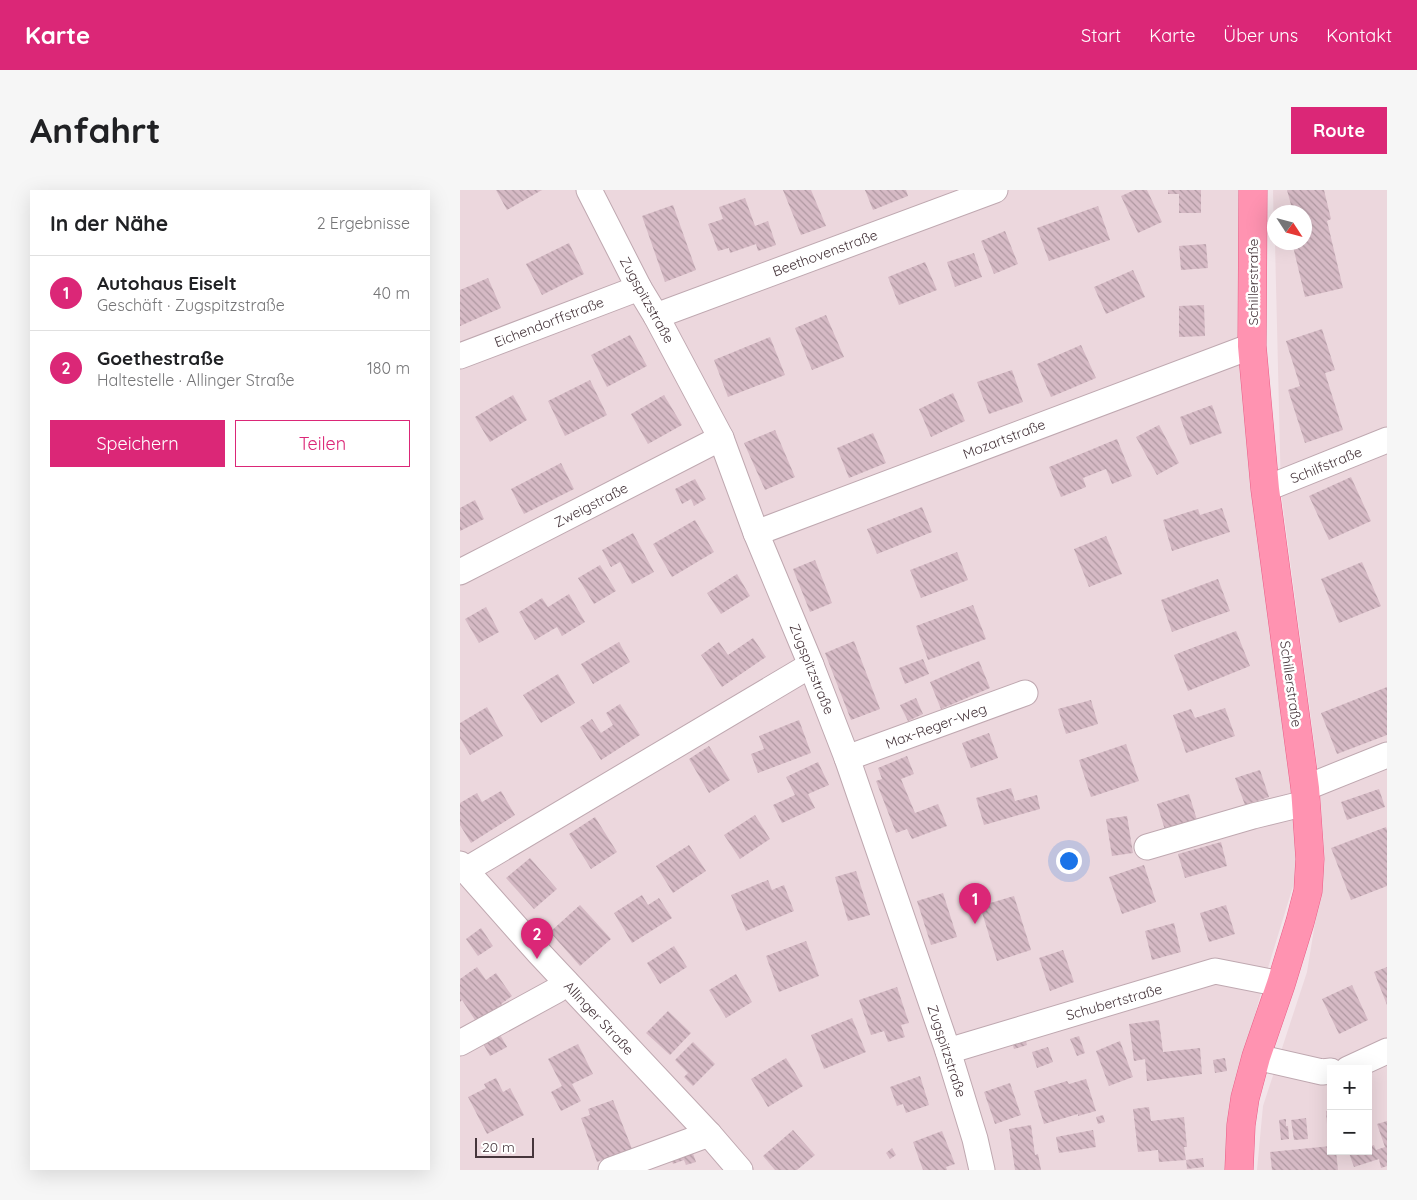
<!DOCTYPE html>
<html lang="de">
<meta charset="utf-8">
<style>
:root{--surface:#fff;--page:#f6f6f6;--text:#202124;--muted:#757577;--line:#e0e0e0;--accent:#db2777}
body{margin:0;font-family:Quicksand,sans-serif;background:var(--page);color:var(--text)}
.controls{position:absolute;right:15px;bottom:15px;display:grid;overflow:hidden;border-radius:0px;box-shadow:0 5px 20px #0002}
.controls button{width:45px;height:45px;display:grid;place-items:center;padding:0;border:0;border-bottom:1px solid var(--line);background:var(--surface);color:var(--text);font:25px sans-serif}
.compass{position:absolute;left:807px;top:15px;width:45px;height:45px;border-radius:50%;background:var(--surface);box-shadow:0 5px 20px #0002;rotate:126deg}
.scale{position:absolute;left:15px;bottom:12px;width:59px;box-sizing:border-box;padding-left:5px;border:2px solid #46353b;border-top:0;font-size:14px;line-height:18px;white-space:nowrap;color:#46353b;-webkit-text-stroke:4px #fff;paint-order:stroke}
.you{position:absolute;left:608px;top:670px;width:18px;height:18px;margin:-12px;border:4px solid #fff;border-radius:50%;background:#1a73e8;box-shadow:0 0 0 8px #1a73e833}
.badge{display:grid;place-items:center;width:32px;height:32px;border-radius:50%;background:var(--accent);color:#fff;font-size:16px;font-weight:700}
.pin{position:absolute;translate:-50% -41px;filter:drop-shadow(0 1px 2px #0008)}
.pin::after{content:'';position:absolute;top:26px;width:18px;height:15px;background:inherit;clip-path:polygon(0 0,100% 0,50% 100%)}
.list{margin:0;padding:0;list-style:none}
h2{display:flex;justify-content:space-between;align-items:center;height:65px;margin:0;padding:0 20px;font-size:21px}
h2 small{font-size:16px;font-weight:400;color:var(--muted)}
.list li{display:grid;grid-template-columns:32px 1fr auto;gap:15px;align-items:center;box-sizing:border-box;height:75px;padding:0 20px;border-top:1px solid var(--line)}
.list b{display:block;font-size:19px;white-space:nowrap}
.list p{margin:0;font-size:16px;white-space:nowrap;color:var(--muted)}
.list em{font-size:16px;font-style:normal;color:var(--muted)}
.actions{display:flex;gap:10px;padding:15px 20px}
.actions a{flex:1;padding:11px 0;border:1px solid var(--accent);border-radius:0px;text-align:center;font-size:18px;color:var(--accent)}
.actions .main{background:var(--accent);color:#fff}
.map{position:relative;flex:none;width:927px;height:980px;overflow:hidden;border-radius:0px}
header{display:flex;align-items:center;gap:30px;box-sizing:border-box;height:70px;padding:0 25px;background:var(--accent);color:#fff}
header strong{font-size:24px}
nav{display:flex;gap:28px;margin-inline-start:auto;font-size:18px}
.intro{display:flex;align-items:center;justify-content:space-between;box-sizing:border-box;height:120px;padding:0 30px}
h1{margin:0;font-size:35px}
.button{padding:12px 22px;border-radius:0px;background:var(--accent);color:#fff;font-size:18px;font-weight:700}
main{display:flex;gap:30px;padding:0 30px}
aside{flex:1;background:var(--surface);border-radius:0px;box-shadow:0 5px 20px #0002}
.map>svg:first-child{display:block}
.residential{fill:#ecd7dd;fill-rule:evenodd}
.building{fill:url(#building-back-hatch)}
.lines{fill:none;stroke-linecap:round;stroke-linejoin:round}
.minor-casing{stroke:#bfa8b0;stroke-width:27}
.major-casing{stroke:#e95e87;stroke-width:29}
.minor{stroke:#fff;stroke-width:25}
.major{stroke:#ff93b1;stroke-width:28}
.labels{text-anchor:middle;stroke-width:5;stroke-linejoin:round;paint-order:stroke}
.street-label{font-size:14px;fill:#46353b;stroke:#fff}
</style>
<header>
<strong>Karte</strong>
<nav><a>Start</a><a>Karte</a><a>Über uns</a><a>Kontakt</a></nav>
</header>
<div class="intro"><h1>Anfahrt</h1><a class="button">Route</a></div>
<main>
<aside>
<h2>In der Nähe<small>2 Ergebnisse</small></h2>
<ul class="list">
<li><span class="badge">1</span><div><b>Autohaus Eiselt</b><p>Geschäft · Zugspitzstraße</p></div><em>40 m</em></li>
<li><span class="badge">2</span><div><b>Goethestraße</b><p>Haltestelle · Allinger Straße</p></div><em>180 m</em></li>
</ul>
<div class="actions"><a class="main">Speichern</a><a>Teilen</a></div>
</aside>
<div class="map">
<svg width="927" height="980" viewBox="0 0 927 980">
<defs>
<pattern id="building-back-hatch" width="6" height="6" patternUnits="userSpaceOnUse" patternTransform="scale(1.25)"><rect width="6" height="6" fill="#d6bac5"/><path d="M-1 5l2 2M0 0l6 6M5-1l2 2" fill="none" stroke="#af98a1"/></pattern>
</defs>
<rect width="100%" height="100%" fill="#f3e5ea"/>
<g class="residential">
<polygon points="0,0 788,0 842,667 807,781 770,916 769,980 0,980"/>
<path d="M813,0H927V980H797L803,916L847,782L865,672L859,589L821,302L815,53L844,52V22H814V47ZM871,879H908V961H871Z"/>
</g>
<g class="building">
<polygon points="36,0 82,0 47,20"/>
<polygon points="323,0 351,0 366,36 341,45"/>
<polygon points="405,0 446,0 448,6 413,20"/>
<polygon points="675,0 687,0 702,32 678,43 661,6"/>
<polygon points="708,0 741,0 741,23 719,23 719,4 708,4"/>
<polygon points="827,0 864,0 871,29 867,31 883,98 845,107 832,52 844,52 844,22 833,22"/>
<polygon points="285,8 295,36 308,31 316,55 298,61 296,54 270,63 269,58 258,61 248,34 263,29 259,17"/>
<polygon points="213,15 236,80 205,92 182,26"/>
<polygon points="638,16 650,50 589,71 577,38"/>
<polygon points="545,41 558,74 534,84 521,51"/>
<polygon points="109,53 124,84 82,105 66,74"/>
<polygon points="746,54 748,78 721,80 719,56"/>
<polygon points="514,63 522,87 495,97 487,72"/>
<polygon points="465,72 477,100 439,115 428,87"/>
<polygon points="673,80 685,107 646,124 634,97"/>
<polygon points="28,88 41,118 0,136 0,100"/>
<polygon points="744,115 745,146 719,147 719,116"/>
<polygon points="366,125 384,167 352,180 335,138"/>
<polygon points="862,139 875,180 865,183 883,240 845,253 828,200 840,196 826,151"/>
<polygon points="170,145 187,176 147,197 131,165"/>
<polygon points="310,147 325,185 268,207 254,170"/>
<polygon points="621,155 636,188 591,207 577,174"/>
<polygon points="552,180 563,212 529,224 517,192"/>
<polygon points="130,190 147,225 105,246 88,211"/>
<polygon points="493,203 505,231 471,247 459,219"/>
<polygon points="53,205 67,230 30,252 15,227"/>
<polygon points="204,205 222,235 188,254 171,224"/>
<polygon points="752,215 762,243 730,255 720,227"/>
<polygon points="699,235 719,273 697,285 676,247"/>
<polygon points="315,240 335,287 305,300 284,253"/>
<polygon points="413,243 426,273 389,288 377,258"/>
<polygon points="657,249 672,286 652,294 646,279 623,288 626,297 601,307 589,277"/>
<polygon points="101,273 114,299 64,324 51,299"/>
<polygon points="891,287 911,331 869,350 849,306"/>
<polygon points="235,289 246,309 234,316 231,309 222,314 215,299"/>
<polygon points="15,310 24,329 0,341 0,318"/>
<polygon points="462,317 472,342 417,364 407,339"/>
<polygon points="762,318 770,342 712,361 703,330 738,319 740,325"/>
<polygon points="235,330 254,362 212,387 193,354"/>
<polygon points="173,343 194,382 172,394 160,372 151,377 142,360"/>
<polygon points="646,346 662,384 629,397 614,359"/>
<polygon points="497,362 508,390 461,408 450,380"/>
<polygon points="355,370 372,413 350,422 333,379"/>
<polygon points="902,372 921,416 879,433 861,389"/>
<polygon points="140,375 156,401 134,414 118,388"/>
<polygon points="277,384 290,406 261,424 247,403"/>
<polygon points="758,389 770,421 712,442 701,410"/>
<polygon points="109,404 125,432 102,446 97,437 75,450 59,422 82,408 88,417"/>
<polygon points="513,415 526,449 468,470 456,436"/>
<polygon points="26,417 39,442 19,453 5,429"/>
<polygon points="776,441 790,476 728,501 714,465"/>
<polygon points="293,448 306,467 262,497 241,465 259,452 268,465"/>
<polygon points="394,451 420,519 391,530 365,463"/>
<polygon points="159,452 170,472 133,494 121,474"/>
<polygon points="463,469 469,484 445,494 439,478"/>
<polygon points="519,471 530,498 481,519 470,492"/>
<polygon points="98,484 115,513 81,533 63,505"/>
<polygon points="927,497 927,545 877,564 861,523"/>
<polygon points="456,508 463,524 448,531 440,515"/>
<polygon points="631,510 638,534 606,544 598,519"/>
<polygon points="160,514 180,545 141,570 120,537 132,529 141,543 153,535 146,523"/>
<polygon points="27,517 43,546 10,565 0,548 0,533"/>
<polygon points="765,518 775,546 726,563 713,525 731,519 735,528"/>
<polygon points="339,530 351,563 298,583 291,564 304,559 299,546"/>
<polygon points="529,543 538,568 511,578 502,553"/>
<polygon points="666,554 679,591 631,607 619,570"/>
<polygon points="249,556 270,590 249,603 229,569"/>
<polygon points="447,566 454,584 441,589 455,623 478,614 487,636 452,649 447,639 436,643 416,591 422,589 418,578"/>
<polygon points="358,572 369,595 348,604 355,618 322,633 313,615 335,605 326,587"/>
<polygon points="800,580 809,607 785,615 775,588"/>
<polygon points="551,598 555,611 577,605 580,619 524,635 516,608"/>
<polygon points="919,599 925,617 887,630 881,612"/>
<polygon points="41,601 55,625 11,653 0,635 0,613 17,603 22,612"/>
<polygon points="729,604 737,630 705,640 697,614"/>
<polygon points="295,625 310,649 280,669 264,645"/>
<polygon points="667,626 673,663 652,666 646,629"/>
<polygon points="135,627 157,662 131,679 109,644"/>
<polygon points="926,637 927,640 927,696 891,710 871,658"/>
<polygon points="761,652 767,676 725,688 718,664"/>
<polygon points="229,655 246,681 213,703 196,676"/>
<polygon points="70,668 97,699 74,719 46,688"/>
<polygon points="684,675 696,712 662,724 649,687"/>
<polygon points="396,681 410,725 388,731 375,687"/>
<polygon points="308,690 312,700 324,695 334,721 286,741 271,705"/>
<polygon points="483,703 497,747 471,755 457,711"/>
<polygon points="182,705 188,715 199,708 212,728 172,753 154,723"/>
<polygon points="554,706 571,760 537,771 520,716"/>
<polygon points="120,715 151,749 120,776 90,742"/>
<polygon points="766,715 775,744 749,752 740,723"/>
<polygon points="714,733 721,762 692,770 685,741"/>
<polygon points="21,738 33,756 18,766 6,749"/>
<polygon points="346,751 359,786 319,802 306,766"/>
<polygon points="214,756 227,777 200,794 187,773"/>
<polygon points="603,760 614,792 590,801 579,768"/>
<polygon points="17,777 26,790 36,783 52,806 41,814 42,815 17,833 2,810 0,812 0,789"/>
<polygon points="927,777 927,815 914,782"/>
<polygon points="276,784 292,812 266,828 249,800"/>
<polygon points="892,795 908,830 879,844 862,809"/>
<polygon points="437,797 449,833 441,835 445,847 428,852 424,841 411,845 399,810"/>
<polygon points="208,821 231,843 210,865 186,843"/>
<polygon points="392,828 406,862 364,879 351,845"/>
<polygon points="699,830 703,862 740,858 742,884 687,891 685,869 674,871 669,834"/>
<polygon points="39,843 47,857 30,866 22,852"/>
<polygon points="619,846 625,863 617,866 610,849"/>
<polygon points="565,848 567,855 554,859 552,852"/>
<polygon points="660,851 673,887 649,896 636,861"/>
<polygon points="233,852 255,874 233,896 224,887 228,883 215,870"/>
<polygon points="118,854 133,884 112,894 121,911 101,921 91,902 102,896 88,869"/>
<polygon points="588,857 593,872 577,878 572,862"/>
<polygon points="326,868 343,896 308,917 291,889"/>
<polygon points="765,868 767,881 755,883 753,870"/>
<polygon points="460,886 469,915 446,923 443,914 437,916 430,897"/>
<polygon points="36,888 43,902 50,898 64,925 27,944 8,907 26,898 24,894"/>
<polygon points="626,889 636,921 618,926 618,924 584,934 574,901 607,891 609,894"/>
<polygon points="550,893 561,925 535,934 524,902"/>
<polygon points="153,910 172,959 137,972 121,928 130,925 128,919"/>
<polygon points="689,917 691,931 724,927 727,957 724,957 726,970 699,972 698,960 678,962 673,919"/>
<polygon points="866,921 871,921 871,947 868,947"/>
<polygon points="643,925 645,932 638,934 636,927"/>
<polygon points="846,928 848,949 834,950 831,930"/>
<polygon points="826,929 826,936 828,936 829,949 821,950 819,930"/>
<polygon points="927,931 927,976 921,978 919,969 894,977 889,963 896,961 908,961 908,957 914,955 916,960 925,957 917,934"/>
<polygon points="571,935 575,965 578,964 581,980 555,980 549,939"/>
<polygon points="333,940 355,965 337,980 315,980 303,966"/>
<polygon points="633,940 636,957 599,963 596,947"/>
<polygon points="482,941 495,974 486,977 487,980 463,980 453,952"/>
<polygon points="871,956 871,961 876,961 878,980 812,980 810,962"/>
<polygon points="231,958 236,972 226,975 224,970 213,974 210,966"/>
<polygon points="432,958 436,965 430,969 426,963"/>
<polygon points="743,968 744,977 727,979 726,970"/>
</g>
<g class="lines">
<g class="minor-casing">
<g id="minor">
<polyline points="129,0 179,98 196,126 261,248 296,343 351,475 387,568 488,861 515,949 522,980"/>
<polyline points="196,126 535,0"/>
<polyline points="0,166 179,98"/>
<polyline points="805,299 927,250"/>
<polyline points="296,343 792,156"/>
<polyline points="0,382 261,248"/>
<polyline points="387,568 565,503"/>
<polyline points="845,598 927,565"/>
<polyline points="687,657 793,626 846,613"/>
<polyline points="0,674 79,763 249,944 280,980"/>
<polyline points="6,680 351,475"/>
<polyline points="0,853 97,800 106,792"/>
<polyline points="488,861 755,781 821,794"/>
<polyline points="796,867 862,882 871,881"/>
<polyline points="888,879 927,861"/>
<polyline points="151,980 249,944"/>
</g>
</g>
<g class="major-casing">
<polyline id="major" points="779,980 781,935 785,908 796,867 821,794 840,732 848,701 850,669 845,598 805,299 792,156 793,0"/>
</g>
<use href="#minor" class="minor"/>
<use href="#major" class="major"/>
</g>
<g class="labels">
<g class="street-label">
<text transform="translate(365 63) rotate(-20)" y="5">Beethovenstraße</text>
<text transform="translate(793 92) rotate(-90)" y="5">Schillerstraße</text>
<text transform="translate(187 110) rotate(61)" y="5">Zugspitzstraße</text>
<text transform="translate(89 132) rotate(-21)" y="5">Eichendorffstraße</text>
<text transform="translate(544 249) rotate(-21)" y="5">Mozartstraße</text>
<text transform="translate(866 275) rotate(-22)" y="5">Schilfstraße</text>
<text transform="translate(131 315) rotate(-27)" y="5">Zweigstraße</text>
<text transform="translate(352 479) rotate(68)" y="5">Zugspitzstraße</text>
<text transform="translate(831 494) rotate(82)" y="5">Schillerstraße</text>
<text transform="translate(476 536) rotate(-20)" y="5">Max-Reger-Weg</text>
<text transform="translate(654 812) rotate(-16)" y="5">Schubertstraße</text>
<text transform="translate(139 828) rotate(47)" y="5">Allinger Straße</text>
<text transform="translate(487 861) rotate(72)" y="5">Zugspitzstraße</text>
</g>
</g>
</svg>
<div class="controls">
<button>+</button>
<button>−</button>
</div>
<svg class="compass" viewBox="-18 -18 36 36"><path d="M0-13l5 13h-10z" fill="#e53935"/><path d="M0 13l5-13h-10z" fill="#757577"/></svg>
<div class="scale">20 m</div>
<div class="you"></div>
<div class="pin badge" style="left:515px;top:734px">1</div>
<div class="pin badge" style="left:77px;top:769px">2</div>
</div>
</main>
